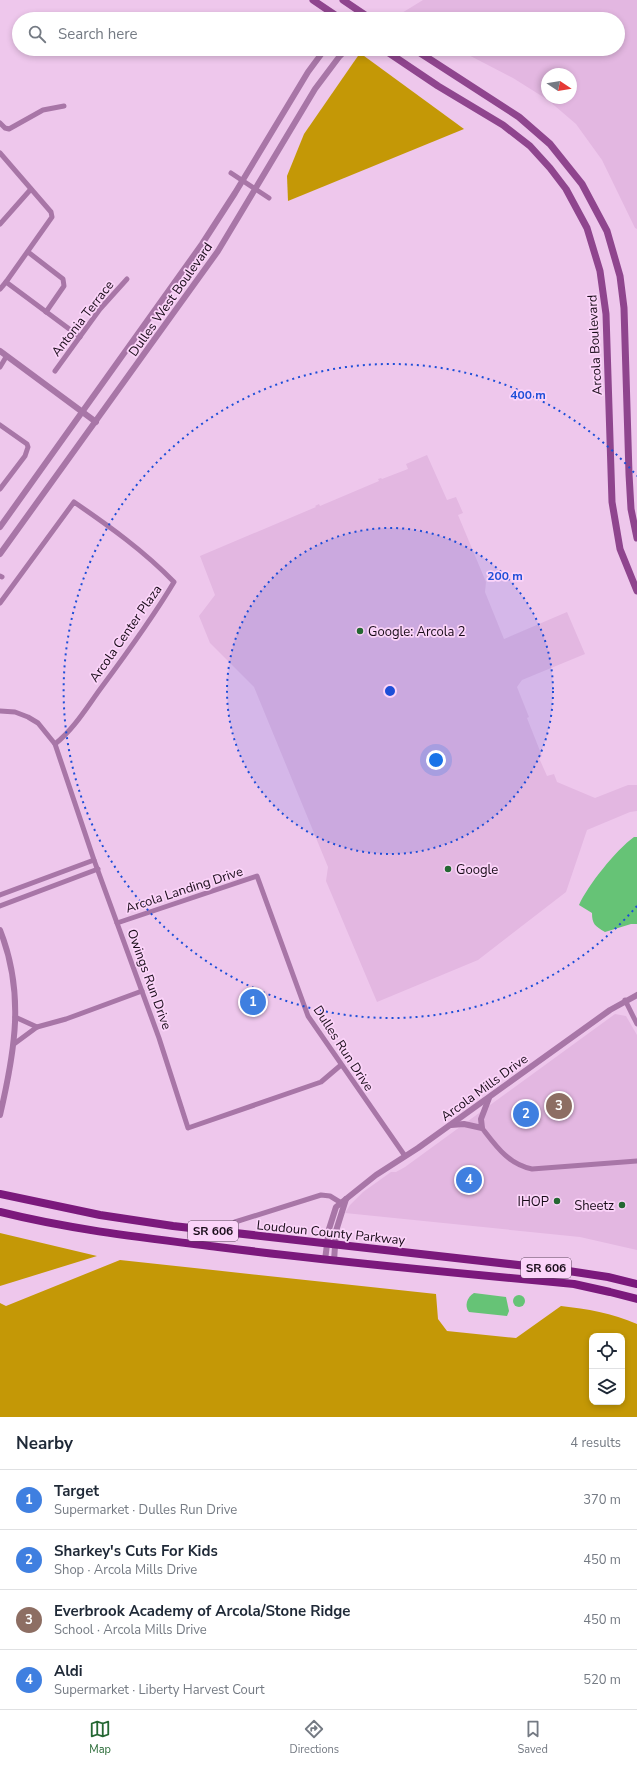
<!DOCTYPE html>
<meta charset="utf-8">
<style>
:root{--surface:#fff;--page:#f2f2f3;--text:#1f2937;--muted:#747a83;--line:#e0e1e3;--accent:#246732}
body{margin:0;font-family:"Nunito Sans",sans-serif;background:var(--page);color:var(--text)}
.controls{position:absolute;right:12px;bottom:12px;display:grid;overflow:hidden;border-radius:8px;box-shadow:0 2px 6px #0003}
.controls button{width:36px;height:36px;display:grid;place-items:center;padding:0;border:0;border-bottom:1px solid var(--line);background:var(--surface);color:var(--text);font:20px sans-serif}
.compass{position:absolute;left:541px;top:68px;width:36px;height:36px;border-radius:50%;background:var(--surface);box-shadow:0 2px 6px #0003;rotate:102deg}
.you{position:absolute;left:436px;top:760px;width:14px;height:14px;margin:-10px;border:3px solid #fff;border-radius:50%;background:#1a73e8;box-shadow:0 0 0 6px #1a73e833}
.badge{display:grid;place-items:center;width:26px;height:26px;border-radius:50%;background:var(--accent);color:#fff;font-size:13px;font-weight:700}
.pin{position:absolute;translate:-50% -50%;border:2px solid #fff;box-shadow:0 1px 4px #0006}
.list{margin:0;padding:0;list-style:none}
h2{display:flex;justify-content:space-between;align-items:center;height:52px;margin:0;padding:0 16px;font-size:17px}
h2 small{font-size:13px;font-weight:400;color:var(--muted)}
.list li{display:grid;grid-template-columns:26px 1fr auto;gap:12px;align-items:center;box-sizing:border-box;height:60px;padding:0 16px;border-top:1px solid var(--line)}
.list b{display:block;font-size:15px;white-space:nowrap}
.list p{margin:0;font-size:13px;white-space:nowrap;color:var(--muted)}
.list em{font-size:13px;font-style:normal;color:var(--muted)}
.icon{flex:none;width:22px;height:22px;fill:none;stroke:currentColor;stroke-width:2;stroke-linecap:round;stroke-linejoin:round}
.map{position:relative;flex:none;width:637px;height:1417px;overflow:hidden}
.search{position:absolute;background:var(--surface);box-shadow:0 2px 6px #0003;left:12px;right:12px;top:12px;height:44px;display:flex;align-items:center;gap:10px;box-sizing:border-box;padding:0 14px;border-radius:22px;color:var(--muted);font-size:15px}
.sheet{height:292px;background:var(--surface)}
nav{display:flex;justify-content:space-around;align-items:center;box-sizing:border-box;height:56px;border-top:1px solid var(--line);background:var(--surface);font-size:11px;color:var(--muted)}
nav a{display:grid;justify-items:center;gap:2px}
nav .on{color:var(--accent)}
.map>svg:first-child{display:block}
.built{fill:#e3b7e1;fill-rule:evenodd}
.forest{fill:#c49806;fill-rule:evenodd}
.water{fill:#66c376}
.lines{fill:none;stroke-linecap:round;stroke-linejoin:round}
.minor{stroke:#a876a7;stroke-width:5}
.tertiary{stroke:#a876a7;stroke-width:6}
.secondary{stroke:#8f458e;stroke-width:7}
.primary{stroke:#7b197c;stroke-width:8}
.ring{fill:none;stroke:#1d4ed8;stroke-width:2;stroke-dasharray:2 4}
.poi-dot{fill:#246732;stroke:#fbd4f9;stroke-width:1.5}
.labels{text-anchor:middle;stroke-width:3.5;stroke-linejoin:round;paint-order:stroke}
.shield{fill:#fbd4f9;stroke:#5c475c;stroke-width:1}
.shield-label{font-size:12px;font-weight:bold;fill:#180b18}
.street-label{font-size:13px;fill:#180b18;stroke:#fbd4f9}
.poi-label{font-size:13px;fill:#180b18;stroke:#fbd4f9;text-anchor:start}
.centre{fill:#1d4ed8;stroke:#fbd4f9;stroke-width:2}
.ring-label{font-size:12px;text-anchor:middle;font-weight:bold;fill:#1d4ed8;stroke:#fbd4f9;stroke-width:3.5;stroke-linejoin:round;paint-order:stroke}
</style>
<div class="map">
<svg width="637" height="1417" viewBox="0 0 637 1417">
<rect width="100%" height="100%" fill="#eec7ec"/>
<g class="built">
<path d="M423,0H637V229L635,228L602,160L576,124L548,100L513,78L457,49H618V19H392ZM547,74H571V98H547Z"/>
<polygon points="427,455 447,500 456,497 463,513 458,515 486,582 485,592 504,639 567,612 585,654 522,680 517,687 529,717 527,718 542,756 539,758 547,776 554,774 557,782 595,798 628,785 637,785 637,811 630,812 587,830 566,892 478,960 377,1002 326,881 328,867 254,687 210,643 199,616 215,595 200,556 316,507 315,506 319,504 320,506 379,481 378,479 381,478 382,479 408,469 406,464"/>
<polygon points="615,1014 626,1016 637,1035 637,1250 580,1237 345,1213 350,1205 363,1192 391,1172 396,1172 405,1167"/>
</g>
<g class="forest">
<polygon points="360,53 464,129 288,201 287,176 304,134"/>
<polygon points="0,1233 97,1256 0,1286"/>
<path d="M120,1260L436,1294L438,1319L447,1331L516,1338L561,1306C587,1309 612,1313 637,1324V1417H0V1303L6,1306ZM592,1336H622V1402H592Z"/>
</g>
<g class="water">
<path d="M634,837H637V924H631L605,932C595,926 592,924 592,913L579,905C588,885 616,850 634,837Z"/>
<path d="M474,1293L506,1297L509,1311L507,1316L469,1312C464,1306 467,1297 474,1293Z"/>
<circle cx="519" cy="1301" r="6"/>
</g>
<g class="lines">
<g class="minor">
<polyline points="0,123 5,128 9,129 43,110 64,106"/>
<polyline points="0,153 51,212 52,217 6,282 0,289"/>
<polyline points="231,173 269,198"/>
<polyline points="0,224 31,189"/>
<polyline points="28,252 63,279 64,286 46,312"/>
<polyline points="6,282 80,337"/>
<polyline points="0,367 6,357"/>
<polyline points="55,371 100,309 127,279"/>
<polyline points="0,425 27,444 28,447 25,456 0,489"/>
<polyline points="0,576 2,577"/>
<path d="M0,603L74,502C109,526 144,551 174,582C152,619 127,653 101,688C87,707 74,729 55,744"/>
<polyline points="0,711 15,712 28,717 38,723 55,744 94,860 159,1038 188,1128 321,1082 341,1065"/>
<polyline points="0,895 94,860"/>
<polyline points="0,906 98,869"/>
<polyline points="117,923 257,876 308,1016 405,1156"/>
<polyline points="625,1000 637,1024"/>
<polyline points="15,1017 37,1027"/>
<polyline points="14,1044 37,1027 66,1019 142,991"/>
<path d="M482,1128C496,1146 508,1164 532,1169L637,1161"/>
<polyline points="235,1222 321,1195 330,1196 343,1204"/>
</g>
<g class="tertiary">
<polyline points="355,19 362,13"/>
<polyline points="0,351 96,422"/>
<polyline points="0,527 202,244 235,193 308,72 325,49"/>
<polyline points="0,554 218,251 315,89 339,57 347,49"/>
<path d="M0,930C25,993 15,1051 0,1115"/>
<polyline points="451,1125 464,1124 482,1128 481,1119 489,1098"/>
<polyline points="325,1260 329,1229 336,1207 376,1175 418,1148 610,1010 637,995"/>
<polyline points="334,1261 336,1231 346,1199"/>
</g>
<g class="secondary">
<polyline points="313,0 341,19"/>
<polyline points="343,0 371,19"/>
<polyline points="383,49 438,86 503,125 530,146 550,168 566,189 587,228 600,271 606,314 612,502 620,549 637,591"/>
<polyline points="414,49 519,117 550,144 582,184 607,231 620,276 624,308 629,474 631,509 637,538"/>
</g>
<g class="primary">
<polyline points="0,1194 100,1215 173,1226 562,1270 608,1277 637,1284"/>
<path d="M0,1212C72,1230 145,1238 218,1247C336,1262 455,1273 574,1284L610,1292L637,1299"/>
</g>
</g>
<circle cx="390" cy="691" r="163" fill="#1d4ed8" fill-opacity=".12"/>
<g class="ring">
<circle cx="390" cy="691" r="163"/>
<path d="M637 906A327 327 0 1 1 637 476"/>
</g>
<g class="poi-dot">
<circle cx="360" cy="631" r="4"/>
<circle cx="448" cy="869" r="4"/>
<circle cx="557" cy="1201" r="4"/>
<circle cx="622" cy="1205" r="4"/>
</g>
<g class="labels">
<g class="shield">
<rect x="188" y="1221" width="50" height="20" rx="3"/>
<rect x="521" y="1258" width="50" height="20" rx="3"/>
</g>
<g class="shield-label">
<text x="213" y="1235">SR 606</text>
<text x="546" y="1272">SR 606</text>
</g>
<g class="street-label">
<text transform="translate(170 299) rotate(-55)" y="5">Dulles West Boulevard</text>
<text transform="translate(82 318) rotate(-52)" y="5">Antonia Terrace</text>
<text transform="translate(594 345) rotate(-93)" y="5">Arcola Boulevard</text>
<text transform="translate(125 633) rotate(-55)" y="5">Arcola Center Plaza</text>
<text transform="translate(184 889) rotate(-18)" y="5">Arcola Landing Drive</text>
<text transform="translate(150 979) rotate(70)" y="5">Owings Run Drive</text>
<text transform="translate(344 1048) rotate(57)" y="5">Dulles Run Drive</text>
<text transform="translate(484 1087) rotate(-36)" y="5">Arcola Mills Drive</text>
<text transform="translate(331 1232) rotate(6)" y="5">Loudoun County Parkway</text>
</g>
<g class="poi-label">
<text x="368" y="636">Google: Arcola 2</text>
<text x="456" y="874">Google</text>
<text x="549" y="1206" text-anchor="end">IHOP</text>
<text x="614" y="1210" text-anchor="end">Sheetz</text>
</g>
</g>
<circle cx="390" cy="691" r="6" class="centre"/>
<g class="ring-label">
<text x="528" y="399">400 m</text>
<text x="505" y="580">200 m</text>
</g>
</svg>
<div class="controls">
<button><svg class="icon" aria-label="locate" viewBox="0 0 24 24"><circle cx="12" cy="12" r="6"/><path d="M12 2v4M12 18v4M2 12h4M18 12h4"/></svg></button>
<button><svg class="icon" aria-label="layers" viewBox="0 0 24 24"><path d="M12 4l9 5-9 5-9-5zM3 14l9 5 9-5"/></svg></button>
</div>
<svg class="compass" viewBox="-18 -18 36 36"><path d="M0-13l5 13h-10z" fill="#e53935"/><path d="M0 13l5-13h-10z" fill="#747a83"/></svg>
<div class="you"></div>
<div class="pin badge" style="left:253px;top:1002px;background:#3f7fe0">1</div>
<div class="pin badge" style="left:526px;top:1114px;background:#3f7fe0">2</div>
<div class="pin badge" style="left:559px;top:1106px;background:#8d6e63">3</div>
<div class="pin badge" style="left:469px;top:1180px;background:#3f7fe0">4</div>
<div class="search"><svg class="icon" aria-label="search" viewBox="0 0 24 24"><circle cx="10" cy="10" r="6"/><path d="M15 15l6 6"/></svg>Search here</div>
</div>
<section class="sheet">
<h2>Nearby<small>4 results</small></h2>
<ul class="list">
<li><span class="badge" style="background:#3f7fe0">1</span><div><b>Target</b><p>Supermarket · Dulles Run Drive</p></div><em>370 m</em></li>
<li><span class="badge" style="background:#3f7fe0">2</span><div><b>Sharkey's Cuts For Kids</b><p>Shop · Arcola Mills Drive</p></div><em>450 m</em></li>
<li><span class="badge" style="background:#8d6e63">3</span><div><b>Everbrook Academy of Arcola/Stone Ridge</b><p>School · Arcola Mills Drive</p></div><em>450 m</em></li>
<li><span class="badge" style="background:#3f7fe0">4</span><div><b>Aldi</b><p>Supermarket · Liberty Harvest Court</p></div><em>520 m</em></li>
</ul>
</section>
<nav>
<a class="on"><svg class="icon" aria-label="map" viewBox="0 0 24 24"><path d="M3 6l6-2 6 2 6-2v14l-6 2-6-2-6 2zM9 4v14M15 6v14"/></svg>Map</a>
<a><svg class="icon" aria-label="directions" viewBox="0 0 24 24"><path d="M12 3l9 9-9 9-9-9zM9 14v-3h6M13 9l2 2-2 2"/></svg>Directions</a>
<a><svg class="icon" aria-label="saved" viewBox="0 0 24 24"><path d="M7 4h10v16l-5-4-5 4z"/></svg>Saved</a>
</nav>
